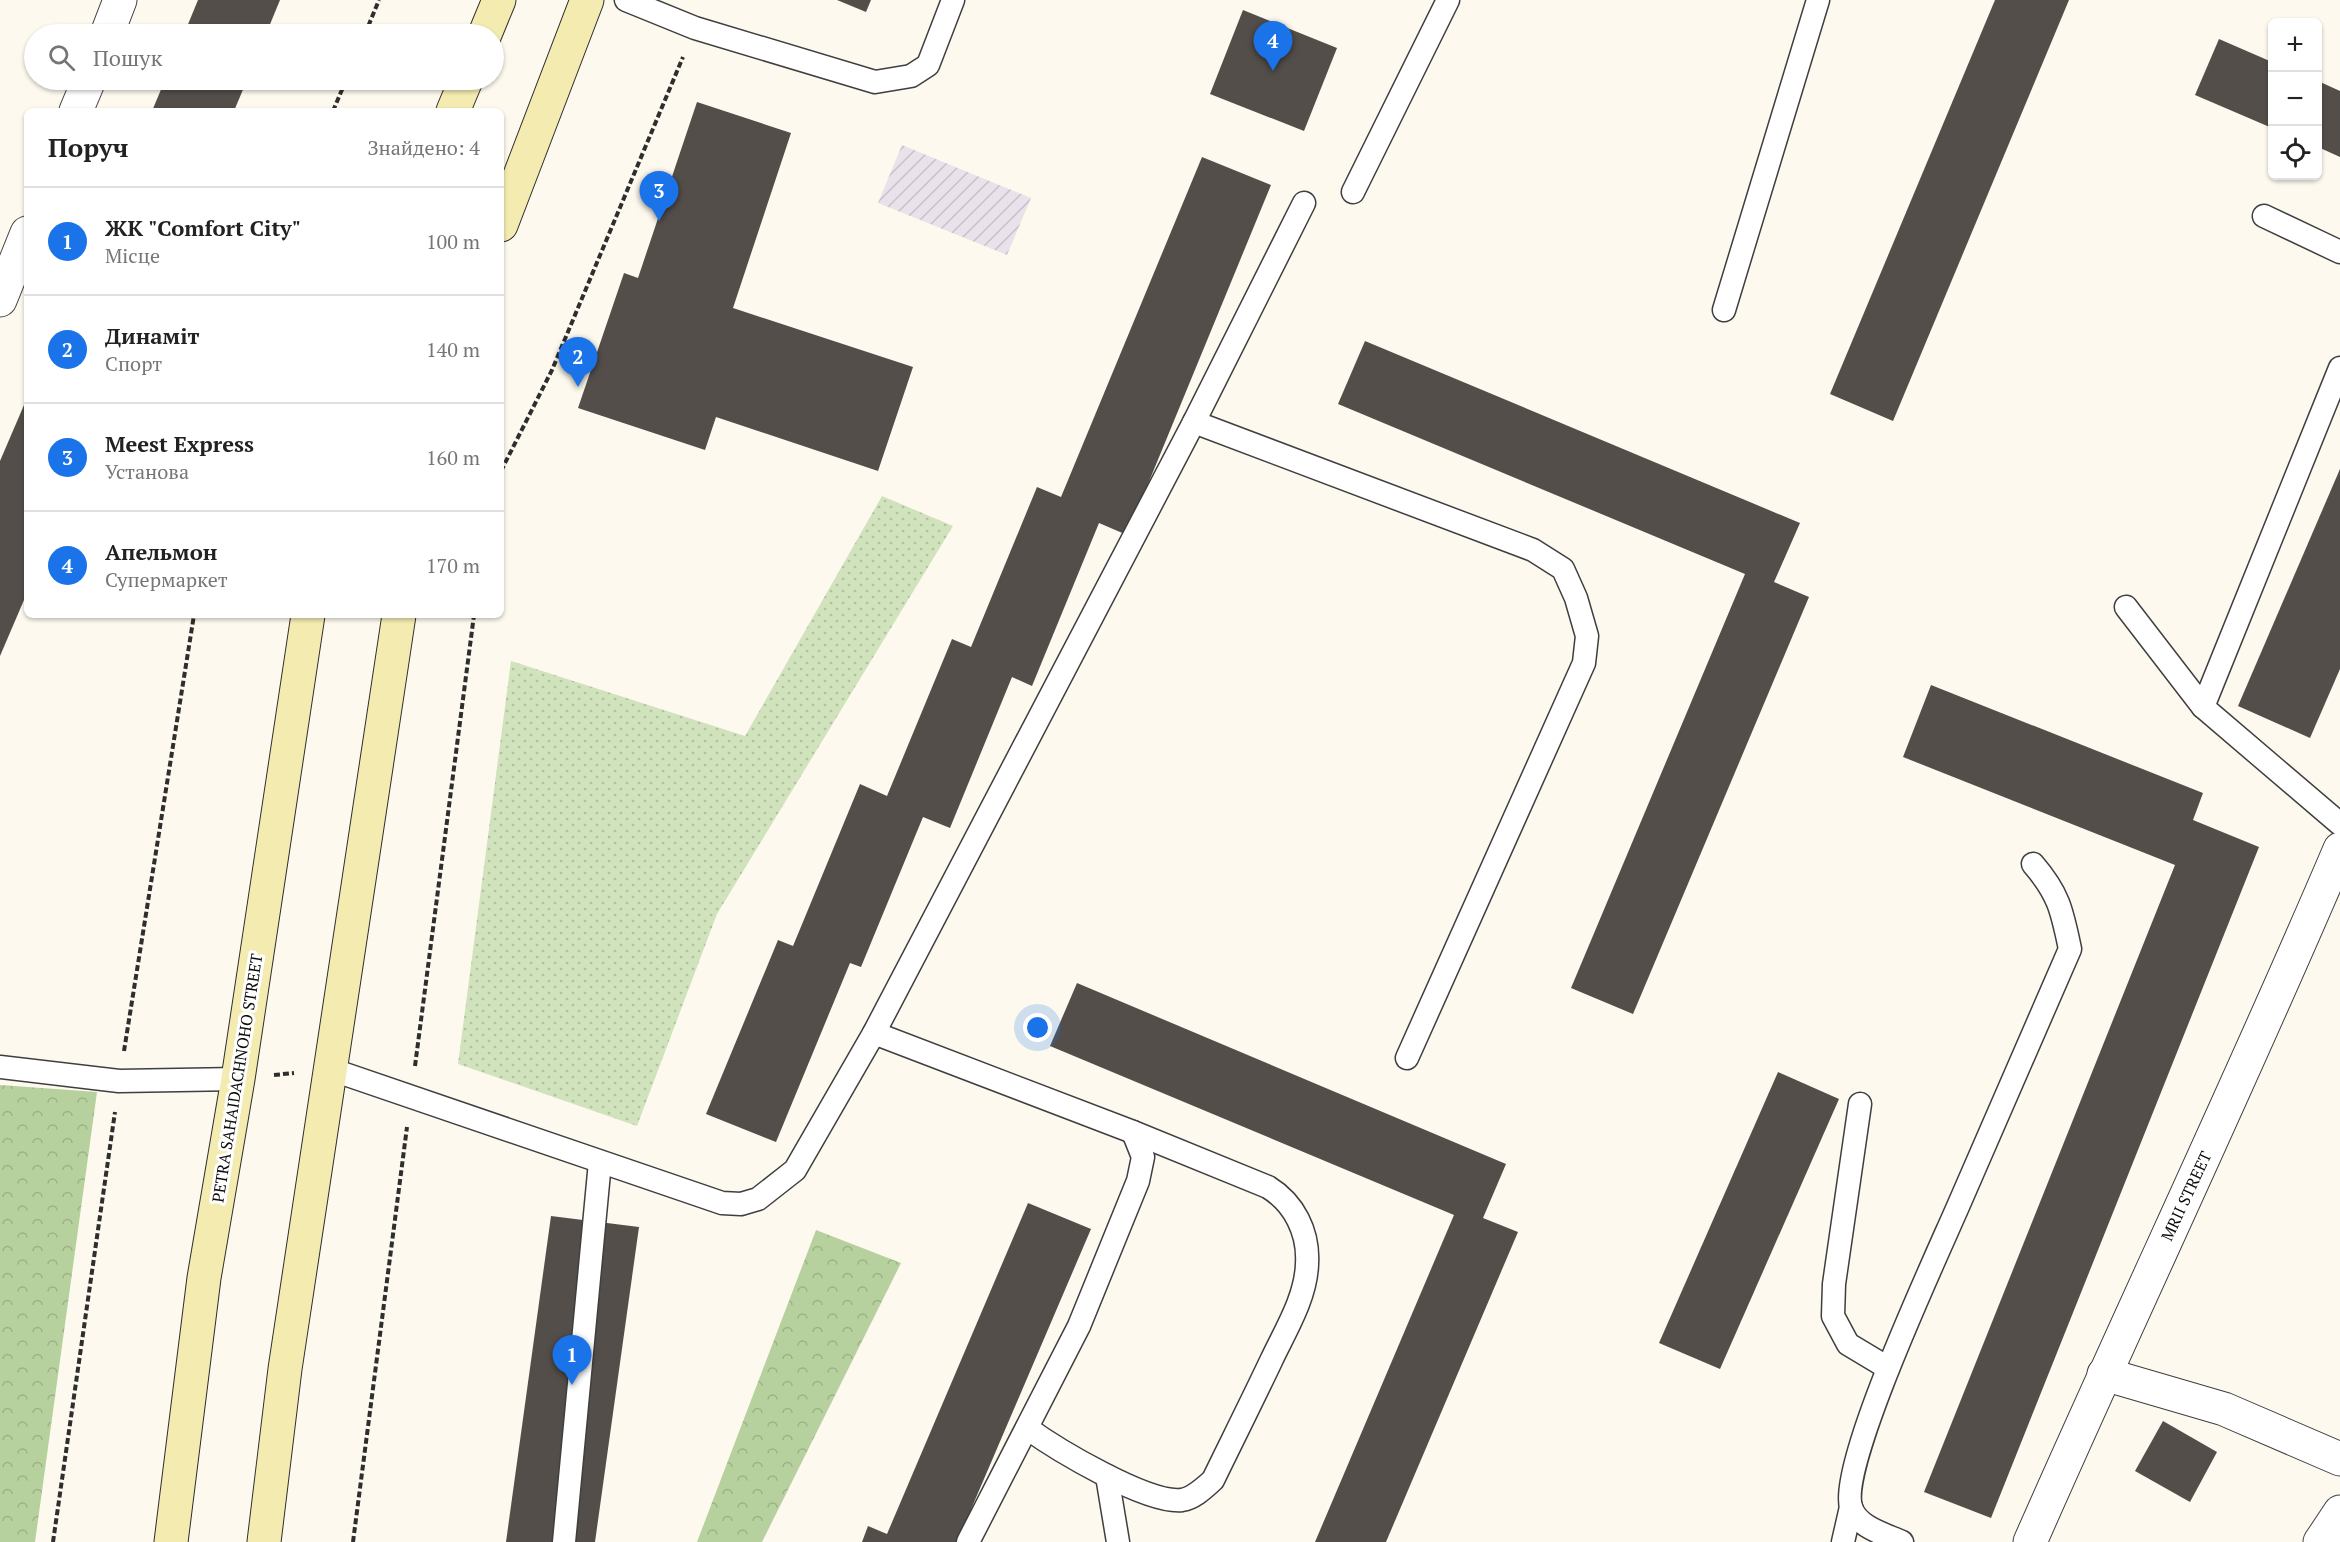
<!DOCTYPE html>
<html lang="uk">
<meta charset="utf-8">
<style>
:root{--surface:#fff;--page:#f2f2f2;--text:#222;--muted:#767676;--line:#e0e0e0;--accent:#1a73e8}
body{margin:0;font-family:"PT Serif",serif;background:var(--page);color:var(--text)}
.controls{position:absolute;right:18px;top:18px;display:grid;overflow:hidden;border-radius:9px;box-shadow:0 2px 4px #0004}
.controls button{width:54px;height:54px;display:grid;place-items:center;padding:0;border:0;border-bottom:2px solid var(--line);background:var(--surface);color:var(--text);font:30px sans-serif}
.you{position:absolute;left:1038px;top:1028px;width:21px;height:21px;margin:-15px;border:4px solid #fff;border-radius:50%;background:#1a73e8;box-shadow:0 0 0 9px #1a73e833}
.badge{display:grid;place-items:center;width:39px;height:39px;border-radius:50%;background:var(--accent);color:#fff;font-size:20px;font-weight:700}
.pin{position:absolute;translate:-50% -50px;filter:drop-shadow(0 2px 3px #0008)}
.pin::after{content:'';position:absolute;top:32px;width:21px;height:18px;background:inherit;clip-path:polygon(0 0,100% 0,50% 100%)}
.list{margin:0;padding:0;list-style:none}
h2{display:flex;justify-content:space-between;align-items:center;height:78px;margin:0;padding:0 24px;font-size:26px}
h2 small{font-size:20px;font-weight:400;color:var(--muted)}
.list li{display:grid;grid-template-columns:39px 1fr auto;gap:18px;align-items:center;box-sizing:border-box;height:108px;padding:0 24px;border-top:2px solid var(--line)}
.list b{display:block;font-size:22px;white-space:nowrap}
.list p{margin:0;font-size:20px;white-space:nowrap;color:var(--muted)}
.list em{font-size:20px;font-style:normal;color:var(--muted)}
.icon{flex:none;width:33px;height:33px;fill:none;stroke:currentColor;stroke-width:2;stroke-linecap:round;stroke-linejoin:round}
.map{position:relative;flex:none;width:2340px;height:1542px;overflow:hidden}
.search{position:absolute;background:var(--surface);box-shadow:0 2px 4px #0004;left:24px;top:24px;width:480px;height:66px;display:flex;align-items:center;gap:15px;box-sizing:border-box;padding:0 21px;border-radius:33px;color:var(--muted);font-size:22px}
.panel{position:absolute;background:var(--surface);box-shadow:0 2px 4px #0004;left:24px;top:108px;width:480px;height:510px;border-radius:9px}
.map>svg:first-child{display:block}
.industrial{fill:url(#industrial-furrows)}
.green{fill:url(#green-dots)}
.forest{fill:url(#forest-crowns)}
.building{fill:#534e4a}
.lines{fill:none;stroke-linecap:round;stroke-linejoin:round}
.lane-casing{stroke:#3f3f3f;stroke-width:25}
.street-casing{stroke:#3f3f3f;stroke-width:35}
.secondary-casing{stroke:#2e2e2e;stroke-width:35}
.path{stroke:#2e2e2e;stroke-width:4;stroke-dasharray:6 3;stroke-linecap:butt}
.lane{stroke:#fff;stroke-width:22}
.street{stroke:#fff;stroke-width:33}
.secondary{stroke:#f4ebb1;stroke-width:33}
.labels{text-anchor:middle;stroke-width:6;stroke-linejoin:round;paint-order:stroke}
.street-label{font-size:16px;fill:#0c0c0c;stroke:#fff}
</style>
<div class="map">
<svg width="2340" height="1542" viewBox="0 0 2340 1542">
<defs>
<pattern id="industrial-furrows" width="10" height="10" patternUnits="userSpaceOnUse" patternTransform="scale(1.5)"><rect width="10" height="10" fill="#e9e2ea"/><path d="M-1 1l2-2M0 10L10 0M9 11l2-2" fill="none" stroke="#c7c1c8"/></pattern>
<pattern id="green-dots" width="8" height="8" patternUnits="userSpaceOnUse" patternTransform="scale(1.5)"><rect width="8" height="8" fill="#d1e3bc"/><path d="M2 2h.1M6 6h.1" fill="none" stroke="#b2c2a0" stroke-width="1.8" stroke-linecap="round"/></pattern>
<pattern id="forest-crowns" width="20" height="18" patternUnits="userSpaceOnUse" patternTransform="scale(1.5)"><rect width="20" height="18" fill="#b6d19d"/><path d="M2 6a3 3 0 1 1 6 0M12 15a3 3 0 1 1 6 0" fill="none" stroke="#9bb286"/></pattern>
</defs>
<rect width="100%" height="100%" fill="#fdf9ee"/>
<polygon class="industrial" points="902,145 1031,198 1007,255 878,203"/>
<polygon class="green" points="882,496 953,526 717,914 637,1126 458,1064 511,661 745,736"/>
<g class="forest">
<polygon points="0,1085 97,1092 35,1542 0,1542"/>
<polygon points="816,1230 901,1263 762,1542 697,1542"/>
</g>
<g class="building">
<polygon points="198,0 280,0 266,34 184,34"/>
<polygon points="837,0 871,0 866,12"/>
<polygon points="1995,0 2069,0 1893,421 1830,394"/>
<polygon points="1243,10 1337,48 1304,131 1210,94"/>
<polygon points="2219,39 2272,62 2272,128 2195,95"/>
<polygon points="165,80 247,80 234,111 152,111"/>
<polygon points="2318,81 2340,91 2340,157 2318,147"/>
<polygon points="697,102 791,133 733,308 913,367 878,471 716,417 705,450 578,408 624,273 638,278"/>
<polygon points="1202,157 1271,185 1127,535 1099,523 1032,686 1012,677 950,828 923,817 861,967 850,963 776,1142 706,1114 778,940 793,946 860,784 887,796 952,639 971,647 1037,487 1061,497"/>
<polygon points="1365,341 1800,523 1774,582 1809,597 1633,1014 1571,988 1745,574 1338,404"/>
<polygon points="27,398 27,593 0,656 0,461"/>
<polygon points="2340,469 2340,669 2310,738 2238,706"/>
<polygon points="1931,685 2203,793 2193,820 2259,847 1991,1518 1924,1492 2175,865 1903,757"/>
<polygon points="1077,983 1506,1164 1483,1218 1518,1232 1386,1542 1315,1542 1454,1215 1050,1046"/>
<polygon points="1778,1072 1839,1099 1720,1369 1659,1343"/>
<polygon points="1028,1203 1091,1229 957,1542 862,1542 868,1526 887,1534"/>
<polygon points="551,1216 639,1227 595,1542 506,1542"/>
<polygon points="2163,1421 2217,1452 2190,1502 2135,1471"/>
</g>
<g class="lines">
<g class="lane-casing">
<g id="lane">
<polyline points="626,0 695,28 875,82 911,76 928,65 953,0"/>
<polyline points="1353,192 1448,0"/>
<polyline points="2264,216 2340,252"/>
<polyline points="1724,310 1818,0"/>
<polyline points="1194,422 1533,550 1563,569 1576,598 1587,636 1584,663 1407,1058"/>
<polyline points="2126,607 2203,707 2340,824"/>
<polyline points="2203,707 2340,368"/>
<path d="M874,1033L1133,1132L1268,1187C1294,1203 1309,1232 1307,1264C1306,1298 1285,1331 1271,1361C1252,1401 1232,1441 1213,1480C1204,1488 1194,1498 1182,1500C1147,1504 1056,1449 1027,1428"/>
<polyline points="0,1067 119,1081 238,1079"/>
<polyline points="330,1069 722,1203 741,1204 758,1199 795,1170 874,1033 1194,422 1304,203"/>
<polyline points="1860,1104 1834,1284 1833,1316 1848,1344 1888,1368"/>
<polyline points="1107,1476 1118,1542"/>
<polyline points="564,1542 600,1162"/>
<polyline points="968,1542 1079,1326 1138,1181 1143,1157 1133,1132"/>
<polyline points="1843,1542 1851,1507"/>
<path d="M1902,1542C1884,1534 1857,1527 1851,1507C1838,1464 1941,1247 1963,1195C1998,1113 2034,1031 2070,949C2062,911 2059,894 2033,864"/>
</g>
</g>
<g class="street-casing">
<g id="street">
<polyline points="107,34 120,0"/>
<polyline points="76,111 89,80"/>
<polyline points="0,300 27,233"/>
<polyline points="2104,1374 2224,1409 2340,1459"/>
<path d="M2030,1542C2132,1310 2241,1082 2340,849"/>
<polyline points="2320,1542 2340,1512"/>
</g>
</g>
<g class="secondary-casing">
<g id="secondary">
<polyline points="485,34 499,0"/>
<polyline points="453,111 466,80"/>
<polyline points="501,225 587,0"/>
<polyline points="171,1542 204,1278 238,1079 308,615"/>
<polyline points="264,1542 285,1369 399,615"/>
</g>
</g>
<g class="path">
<polyline points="365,34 379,0"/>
<polyline points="333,111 346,80"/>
<polyline points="501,471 552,370 683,57"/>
<polyline points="124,1051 194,615"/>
<polyline points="415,1066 474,615"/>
<polyline points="274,1075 294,1073"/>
<polyline points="53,1542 115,1112"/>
<polyline points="353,1542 407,1127"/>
</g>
<use href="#lane" class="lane"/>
<use href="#street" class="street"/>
<use href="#secondary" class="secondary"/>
</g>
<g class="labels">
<g class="street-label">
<text transform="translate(237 1078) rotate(-81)" y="6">PETRA SAHAIDACHNOHO STREET</text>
<text transform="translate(2186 1196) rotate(-65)" y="6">MRII STREET</text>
</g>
</g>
</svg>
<div class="controls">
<button>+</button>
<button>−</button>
<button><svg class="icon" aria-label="locate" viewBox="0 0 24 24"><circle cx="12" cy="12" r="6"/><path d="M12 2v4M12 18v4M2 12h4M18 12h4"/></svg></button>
</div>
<div class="you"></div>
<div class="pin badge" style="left:572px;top:1385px">1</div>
<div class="pin badge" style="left:578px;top:387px">2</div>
<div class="pin badge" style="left:659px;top:221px">3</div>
<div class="pin badge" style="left:1273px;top:71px">4</div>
<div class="search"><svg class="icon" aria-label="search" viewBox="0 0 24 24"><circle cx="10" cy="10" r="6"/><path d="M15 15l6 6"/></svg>Пошук</div>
<section class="panel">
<h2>Поруч<small>Знайдено: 4</small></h2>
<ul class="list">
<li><span class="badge">1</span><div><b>ЖК &quot;Comfort City&quot;</b><p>Місце</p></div><em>100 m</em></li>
<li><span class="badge">2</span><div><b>Динаміт</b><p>Спорт</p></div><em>140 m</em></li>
<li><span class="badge">3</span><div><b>Meest Express</b><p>Установа</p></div><em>160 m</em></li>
<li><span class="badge">4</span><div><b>Апельмон</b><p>Супермаркет</p></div><em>170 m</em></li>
</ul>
</section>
</div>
